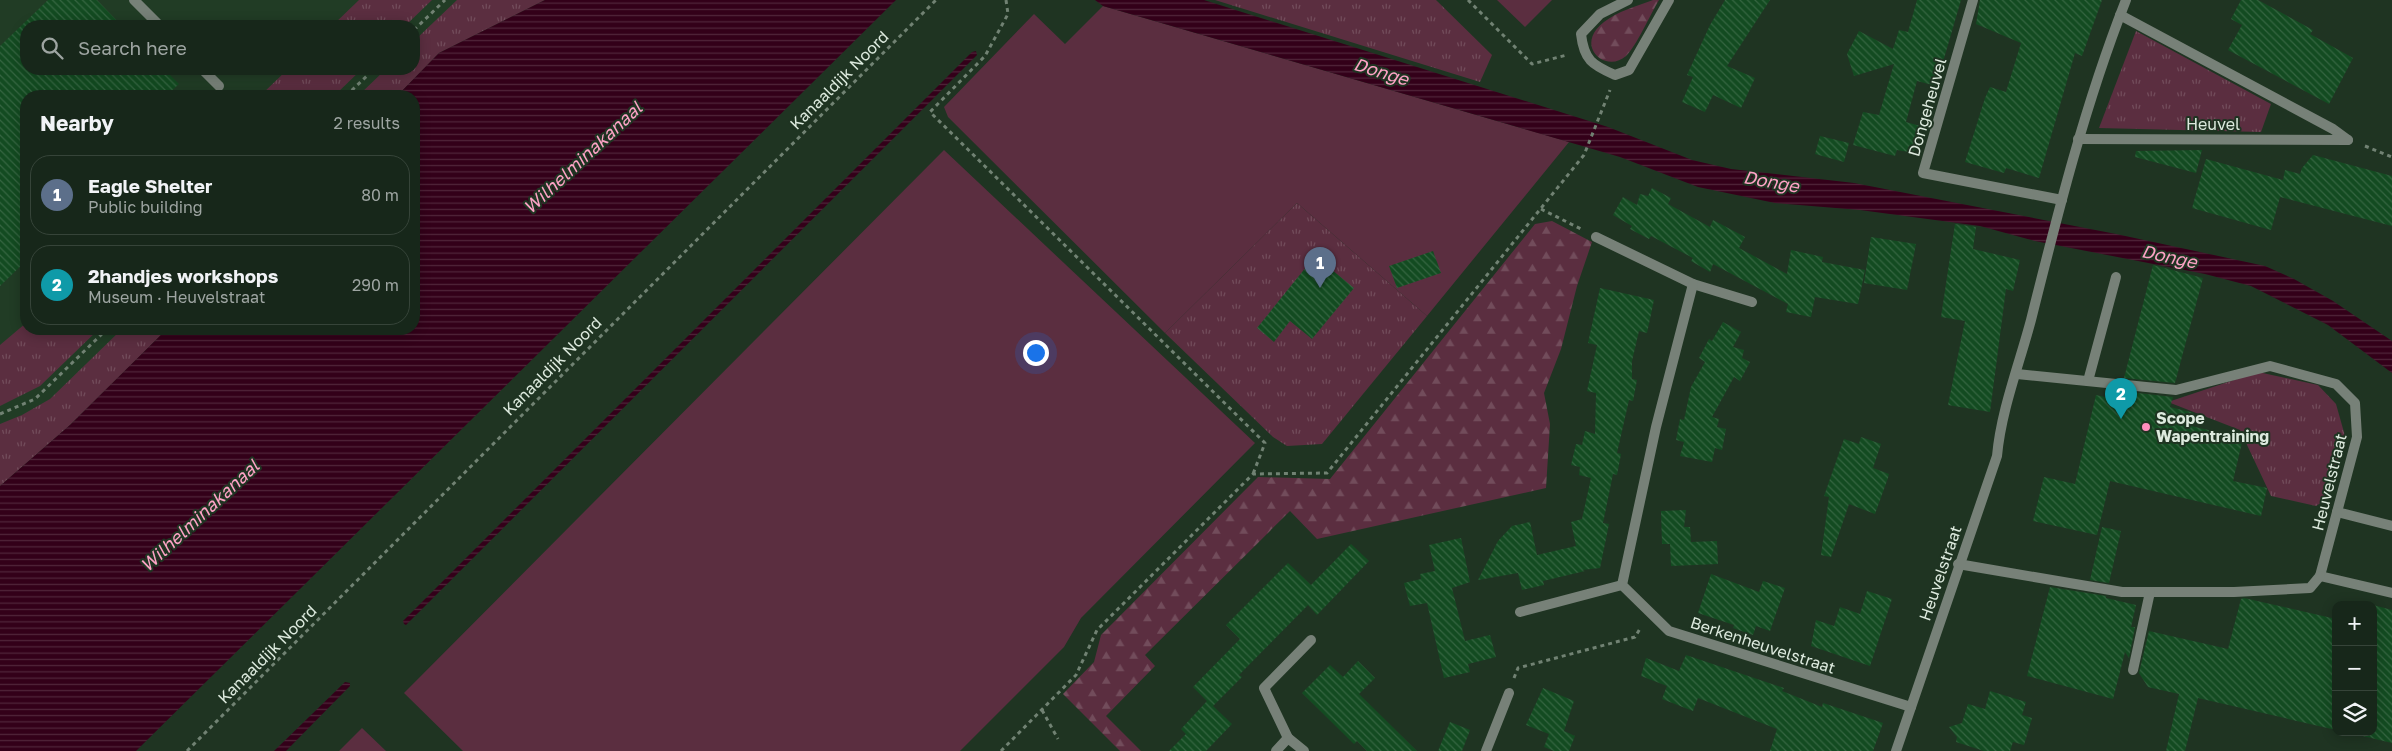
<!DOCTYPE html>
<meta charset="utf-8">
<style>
:root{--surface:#17271a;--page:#243327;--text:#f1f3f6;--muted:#9ea5a2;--line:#364439;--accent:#2563eb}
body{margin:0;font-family:"Golos Text",sans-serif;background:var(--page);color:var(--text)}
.controls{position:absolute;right:15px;bottom:15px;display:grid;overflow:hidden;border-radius:10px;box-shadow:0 2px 12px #0003}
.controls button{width:45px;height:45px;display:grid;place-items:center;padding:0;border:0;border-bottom:1px solid var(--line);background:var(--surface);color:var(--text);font:25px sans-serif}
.you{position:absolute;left:1035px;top:352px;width:18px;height:18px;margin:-12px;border:4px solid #fff;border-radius:50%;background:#1a73e8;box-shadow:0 0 0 8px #1a73e833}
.badge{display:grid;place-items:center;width:32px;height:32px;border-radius:50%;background:var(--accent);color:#fff;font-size:16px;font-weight:700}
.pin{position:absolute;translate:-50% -41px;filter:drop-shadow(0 1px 2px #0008)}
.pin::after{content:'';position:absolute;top:26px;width:18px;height:15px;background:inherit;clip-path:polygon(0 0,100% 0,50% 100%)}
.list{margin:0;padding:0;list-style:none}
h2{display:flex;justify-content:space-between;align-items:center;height:65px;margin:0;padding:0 20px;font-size:21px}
h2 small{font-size:16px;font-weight:400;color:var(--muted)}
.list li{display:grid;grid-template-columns:32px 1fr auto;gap:15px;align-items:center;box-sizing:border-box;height:80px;margin:0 10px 10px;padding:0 10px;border:1px solid var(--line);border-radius:20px}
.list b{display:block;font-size:19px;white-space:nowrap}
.list p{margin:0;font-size:16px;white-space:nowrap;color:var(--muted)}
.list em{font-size:16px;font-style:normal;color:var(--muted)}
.icon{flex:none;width:28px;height:28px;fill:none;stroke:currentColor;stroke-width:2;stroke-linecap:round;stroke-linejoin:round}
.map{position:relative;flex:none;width:2392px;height:751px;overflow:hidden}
.search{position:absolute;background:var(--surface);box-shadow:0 2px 12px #0003;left:20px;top:20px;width:400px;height:55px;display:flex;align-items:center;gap:12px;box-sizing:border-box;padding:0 18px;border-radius:20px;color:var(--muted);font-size:19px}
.panel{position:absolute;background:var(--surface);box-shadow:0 2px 12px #0003;left:20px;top:90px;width:400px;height:245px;border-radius:20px}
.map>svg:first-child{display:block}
.built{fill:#213c25}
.grass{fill:url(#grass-tufts)}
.forest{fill:url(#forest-firs)}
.garden{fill:#5b2e40}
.water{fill:url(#water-rules)}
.building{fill:url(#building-back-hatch)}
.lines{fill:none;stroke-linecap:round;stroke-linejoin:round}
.path{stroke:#718273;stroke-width:3;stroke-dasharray:4 4;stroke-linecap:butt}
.lane{stroke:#778178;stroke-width:10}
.street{stroke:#778178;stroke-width:10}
.poi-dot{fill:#fe8ebc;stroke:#1f3422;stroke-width:2}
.labels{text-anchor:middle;stroke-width:4;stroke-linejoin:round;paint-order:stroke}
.street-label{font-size:16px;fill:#ddeade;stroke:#1f3422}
.poi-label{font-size:16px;font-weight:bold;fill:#ddeade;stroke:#1f3422;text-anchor:start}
.water-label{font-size:18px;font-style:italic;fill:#fda2c5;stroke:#1f3422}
</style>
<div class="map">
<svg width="2392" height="751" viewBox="0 0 2392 751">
<defs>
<pattern id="grass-tufts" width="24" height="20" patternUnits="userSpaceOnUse" patternTransform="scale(1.25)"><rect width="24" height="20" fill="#5b2e40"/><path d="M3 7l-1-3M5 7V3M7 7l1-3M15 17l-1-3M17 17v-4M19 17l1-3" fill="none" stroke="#724c5b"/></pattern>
<pattern id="forest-firs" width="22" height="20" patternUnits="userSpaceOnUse" patternTransform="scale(1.25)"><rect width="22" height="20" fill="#5b2e40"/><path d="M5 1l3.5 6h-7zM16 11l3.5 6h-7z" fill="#724c5b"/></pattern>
<pattern id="water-rules" width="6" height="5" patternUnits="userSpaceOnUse" patternTransform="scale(1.25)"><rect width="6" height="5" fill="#330019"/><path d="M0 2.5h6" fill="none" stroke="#50253a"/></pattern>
<pattern id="building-back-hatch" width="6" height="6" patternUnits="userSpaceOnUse" patternTransform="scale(1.25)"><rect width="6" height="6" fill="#134b21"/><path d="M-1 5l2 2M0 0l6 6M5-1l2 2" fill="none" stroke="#356541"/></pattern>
</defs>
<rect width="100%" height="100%" fill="#1f3422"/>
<polygon class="built" points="0,0 494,0 414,55 414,26 26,26 26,69 399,69 371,96 26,96 26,329 130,329 0,454"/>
<g class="grass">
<polygon points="359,0 432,0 405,26 332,26"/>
<polygon points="457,0 545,0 439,53 397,96 358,96 386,69 414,69 414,41"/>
<polygon points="1215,0 1436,0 1492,55 1480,82"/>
<polygon points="2136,31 2271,104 2261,132 2099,128"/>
<polygon points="288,69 362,69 334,96 260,96"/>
<polygon points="1297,203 1427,316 1322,444 1287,446 1273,437 1165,333"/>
<polygon points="26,323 26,329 99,329 40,386 0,406 0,345"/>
<polygon points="122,329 167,329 70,425 0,486 0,424 22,415 50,399"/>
<polygon points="2258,372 2318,385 2336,404 2345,436 2328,498 2316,506 2271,496 2240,430 2168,402"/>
</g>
<g class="forest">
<path d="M1653,0H1659C1651,13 1636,47 1626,56C1606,74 1573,46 1604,22C1618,11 1637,6 1653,0Z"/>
<polygon points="1552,221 1592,242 1577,286 1561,349 1544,393 1550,424 1546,488 1317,539 1290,511 1145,655 1155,666 1106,716 1141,751 1120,751 1063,694 1094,662 1101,635 1258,477 1330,479 1535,224"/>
</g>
<g class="garden">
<polygon points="1497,0 1552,0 1525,27"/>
<polygon points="1103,6 1569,142 1427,316 1297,203 1165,333 948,117 944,107 1034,14 1065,44"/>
<polygon points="944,150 1255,443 1081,618 1064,647 960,751 463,751 404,693"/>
<polygon points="362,728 386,751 339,751"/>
</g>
<g class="water">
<polygon points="545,0 896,0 136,751 0,751 0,486 70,425 167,329 414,329 414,96 397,96 439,53"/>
<polygon points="1095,0 1204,0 1608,127 1692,160 1731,169 1854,183 2116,234 2265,266 2294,279 2333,301 2392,341 2392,373 2328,325 2251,286 2205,274 2035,241 1980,226 1860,210 1775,203 1698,187 1620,157 1103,6"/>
<polygon points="976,51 977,55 406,625 404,624 403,621 972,52"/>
<polygon points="345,682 350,683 350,686 286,751 274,751"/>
</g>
<g class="building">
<polygon points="48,0 97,0 122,26 26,26 26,69 164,69 179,84 166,96 26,96 26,261 0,286 0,46"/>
<polygon points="1725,0 1770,0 1727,66 1755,78 1741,108 1713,95 1705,112 1682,102 1693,77 1687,75 1710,25"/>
<polygon points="1917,0 1961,0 1936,86 1917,81 1906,122 1920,126 1914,153 1897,150 1895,156 1853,145 1863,112 1879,115 1894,64 1854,76 1847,54 1859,31 1893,49 1899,30 1908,32"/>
<polygon points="1980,0 2102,0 2082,56 2075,53 2039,178 2006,168 2004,173 1965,162 1985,98 1990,87 2006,92 2021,43 1976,24"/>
<polygon points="2241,0 2258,0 2313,30 2310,34 2353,58 2329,104 2228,50 2242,25 2231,19"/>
<polygon points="1820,136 1849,143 1844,162 1815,154"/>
<polygon points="2202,150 2196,173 2135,157 2136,151"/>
<polygon points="2313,155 2392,176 2392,226 2280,197 2271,230 2192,208 2206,159 2283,180 2285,170 2300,174 2302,168"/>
<polygon points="1652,188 1671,198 1668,204 1710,227 1713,220 1745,237 1739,248 1787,274 1791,250 1823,257 1822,262 1865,270 1858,304 1815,297 1811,317 1786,312 1788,304 1713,264 1710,272 1691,261 1693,258 1651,236 1649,239 1630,229 1632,226 1613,215 1623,197 1637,205 1640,194 1648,196"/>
<polygon points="1955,224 1976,227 1973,249 2020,260 2013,291 2006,289 1990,412 1948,405 1965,321 1941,317"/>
<polygon points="1871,237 1916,244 1907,290 1864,283"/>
<polygon points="1433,251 1441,273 1397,288 1389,266"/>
<polygon points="1315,256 1354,288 1312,339 1290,321 1274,342 1257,328"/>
<polygon points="2153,265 2203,278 2175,383 2124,378"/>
<polygon points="1600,288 1654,300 1647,333 1639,331 1632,361 1632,379 1637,380 1633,401 1629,400 1617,453 1621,454 1617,475 1613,474 1603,523 1609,524 1600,568 1582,570 1585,571 1543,581 1544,585 1522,590 1518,573 1478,580 1498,541 1512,526 1530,522 1537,555 1576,546 1571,522 1582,519 1591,478 1579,475 1580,467 1571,465 1576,444 1582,445 1585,431 1595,434 1596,393 1587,391 1597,345 1588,343"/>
<polygon points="1723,322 1741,332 1733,347 1744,350 1742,358 1750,362 1740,381 1734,377 1712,417 1719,419 1717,427 1726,429 1722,450 1715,448 1712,462 1680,456 1684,442 1676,440 1680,419 1684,420 1691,387 1705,362 1699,358 1709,339 1712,341"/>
<polygon points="2120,391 2173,397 2170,407 2194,413 2191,426 2243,438 2233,481 2267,488 2261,516 2110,481 2097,535 2033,521 2044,477 2075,484 2096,395 2118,400"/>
<polygon points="1861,437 1881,444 1873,468 1889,474 1888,478 1875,514 1849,504 1831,557 1821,555 1829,497 1824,496 1844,439 1859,444"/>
<polygon points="1686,510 1684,527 1690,527 1691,542 1717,541 1718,564 1671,566 1670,544 1662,544 1661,511"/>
<polygon points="2102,527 2121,531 2109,583 2090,580"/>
<polygon points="1461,538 1470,582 1452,588 1465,641 1490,635 1496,657 1468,664 1470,672 1444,678 1427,603 1410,606 1404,583 1421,579 1420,574 1435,571 1429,545"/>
<polygon points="1351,544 1369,561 1317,615 1308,605 1239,675 1242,677 1213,706 1232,724 1206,751 1169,751 1186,734 1181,729 1207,701 1193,687 1240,639 1226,625 1288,563 1311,585"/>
<polygon points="1711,574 1759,592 1763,581 1785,588 1770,631 1756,626 1753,635 1733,628 1734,625 1698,613"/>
<polygon points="2050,587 2106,596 2106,598 2136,605 2131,627 2135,627 2129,658 2125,652 2113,699 2027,676"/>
<polygon points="1867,591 1892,599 1870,666 1811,646 1816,620 1834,626 1840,607 1860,614"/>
<polygon points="2244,598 2336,619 2336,730 2198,698 2185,751 2166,751 2179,694 2148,687 2139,673 2149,631 2228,649 2241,599"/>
<polygon points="2373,605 2392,610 2392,743 2346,732 2373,732"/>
<polygon points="1686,655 1784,688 1782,691 1822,707 1823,703 1883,723 1873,751 1770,751 1777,729 1698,698 1693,711 1662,699 1667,686 1641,676 1646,658 1679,671"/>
<polygon points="1358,661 1375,678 1359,694 1417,751 1367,751 1357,741 1354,744 1302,693 1330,665 1343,677"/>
<polygon points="1543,688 1574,701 1564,731 1575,736 1569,751 1554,751 1544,747 1549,734 1526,725"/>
<polygon points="1990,691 2026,702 2022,715 2032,718 2024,745 2013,742 2010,751 1984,751 1956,742 1957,737 1949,727 1962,723 1968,704 1985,709"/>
<polygon points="1450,722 1470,730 1462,751 1438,751"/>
</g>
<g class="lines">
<g class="path">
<polyline points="1006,0 1008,14 985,56 930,112 1265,443 1253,474"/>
<polyline points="1468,0 1532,64 1567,55"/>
<polyline points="414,30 445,0"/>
<polyline points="346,96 374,69"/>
<polyline points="2365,146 2392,157"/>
<polyline points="1541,209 1581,229"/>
<polyline points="0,414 35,399 107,329"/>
<polyline points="1514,678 1518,668 1635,637 1641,627"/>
<polyline points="1042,710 1058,739"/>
<polyline points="187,751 936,0"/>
<polyline points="1001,751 1076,675 1097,630 1253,474 1327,473 1584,155 1610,90"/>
</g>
<g class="lane">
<polyline points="2017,374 2176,390 2270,366 2336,384 2355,403 2357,437 2320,576 2392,593"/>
<polyline points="2088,381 2116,277"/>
<polyline points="2337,512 2392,526"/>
<polyline points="1958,564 2122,592 2234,592 2310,588 2320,576"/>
<polyline points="2133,670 2150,592"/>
</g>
<g class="street">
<polyline points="134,0 160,26"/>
<path d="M1628,0L1600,14L1581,34C1584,60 1592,65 1615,75L1629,70L1669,0"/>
<polyline points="1973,0 1923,173 2062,200"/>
<polyline points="2120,15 2333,129 2348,140"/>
<polyline points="202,69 219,86"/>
<polyline points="2078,139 2348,140"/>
<polyline points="1596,237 1693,284 1752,302"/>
<polyline points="1693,284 1656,427 1622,585 1669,631 1911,707"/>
<polyline points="1520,612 1622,585"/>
<polyline points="1288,738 1264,688 1311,640"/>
<polyline points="1276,751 1288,738 1304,751"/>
<polyline points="1486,751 1509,693"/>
<path d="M1896,751L1997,456C2001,411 2019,365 2031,320C2058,212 2085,104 2126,0"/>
</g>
</g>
<circle class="poi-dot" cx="2146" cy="427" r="5"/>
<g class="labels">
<g class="street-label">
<text transform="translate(839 80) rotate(-45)" y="6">Kanaaldijk Noord</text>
<text transform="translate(1927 107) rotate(-74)" y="6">Dongeheuvel</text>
<text x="2213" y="130">Heuvel</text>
<text transform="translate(552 366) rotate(-45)" y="6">Kanaaldijk Noord</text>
<text transform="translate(2329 482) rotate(-76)" y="6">Heuvelstraat</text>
<text transform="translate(1940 573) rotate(-71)" y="6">Heuvelstraat</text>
<text transform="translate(1763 645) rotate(18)" y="6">Berkenheuvelstraat</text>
<text transform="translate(267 654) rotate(-45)" y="6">Kanaaldijk Noord</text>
</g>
<g class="poi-label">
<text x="2156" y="424">Scope<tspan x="2156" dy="18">Wapentraining</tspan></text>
</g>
<g class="water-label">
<text transform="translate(1381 72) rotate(17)" y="6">Donge</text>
<text transform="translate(583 158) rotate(-43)" y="6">Wilhelminakanaal</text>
<text transform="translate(1771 182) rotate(10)" y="6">Donge</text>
<text transform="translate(2169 257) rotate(12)" y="6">Donge</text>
<text transform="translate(200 516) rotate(-43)" y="6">Wilhelminakanaal</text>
</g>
</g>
</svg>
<div class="controls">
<button>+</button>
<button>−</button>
<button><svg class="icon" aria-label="layers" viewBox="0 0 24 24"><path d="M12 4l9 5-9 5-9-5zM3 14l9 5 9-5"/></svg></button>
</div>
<div class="you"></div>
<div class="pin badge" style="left:1320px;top:288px;background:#5c6f8a">1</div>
<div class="pin badge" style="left:2121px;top:419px;background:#0f9aa8">2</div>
<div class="search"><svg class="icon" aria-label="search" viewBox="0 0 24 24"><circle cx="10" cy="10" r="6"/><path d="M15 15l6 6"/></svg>Search here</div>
<section class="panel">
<h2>Nearby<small>2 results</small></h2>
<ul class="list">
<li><span class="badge" style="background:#5c6f8a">1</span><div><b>Eagle Shelter</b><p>Public building</p></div><em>80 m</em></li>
<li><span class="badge" style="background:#0f9aa8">2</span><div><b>2handjes workshops</b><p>Museum · Heuvelstraat</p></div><em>290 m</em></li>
</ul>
</section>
</div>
